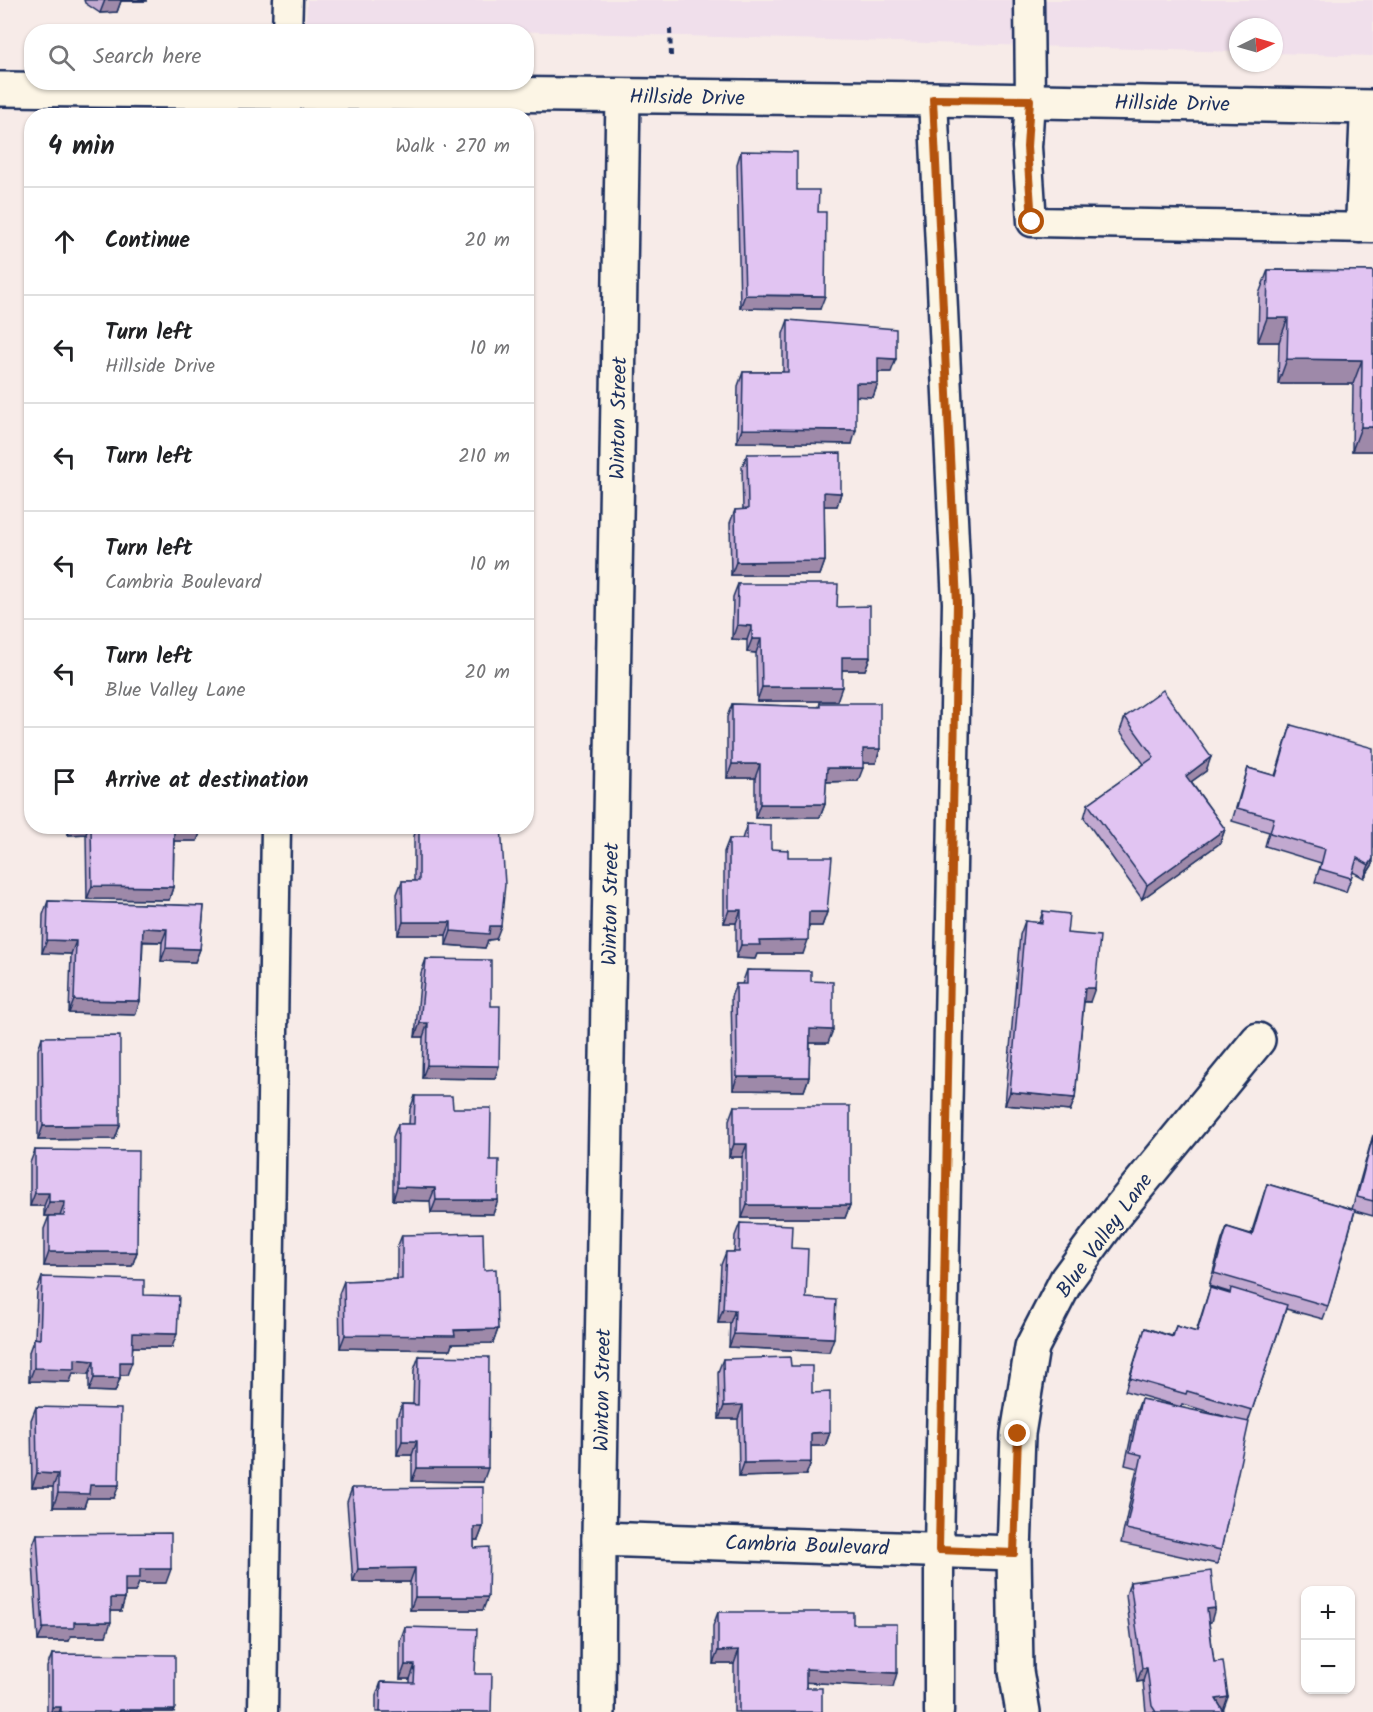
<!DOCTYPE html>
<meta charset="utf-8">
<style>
:root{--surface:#fff;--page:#f6f6f6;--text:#202124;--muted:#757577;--line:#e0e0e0}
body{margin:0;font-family:Kalam,sans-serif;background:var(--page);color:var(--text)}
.controls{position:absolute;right:18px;bottom:18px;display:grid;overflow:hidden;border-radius:12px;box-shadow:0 2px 4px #0004}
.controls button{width:54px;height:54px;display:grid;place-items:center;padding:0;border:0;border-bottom:2px solid var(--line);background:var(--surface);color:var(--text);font:30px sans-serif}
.compass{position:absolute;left:1229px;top:18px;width:54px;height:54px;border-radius:50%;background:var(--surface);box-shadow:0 2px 4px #0004;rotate:85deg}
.stop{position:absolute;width:18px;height:18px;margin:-14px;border:4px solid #b45309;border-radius:50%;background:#fff}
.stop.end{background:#b45309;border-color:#fff;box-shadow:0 2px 6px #0008}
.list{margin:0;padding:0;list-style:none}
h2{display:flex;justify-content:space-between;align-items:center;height:78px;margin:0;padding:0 24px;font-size:26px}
h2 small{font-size:20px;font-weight:400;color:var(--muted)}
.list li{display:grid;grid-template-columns:39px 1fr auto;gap:18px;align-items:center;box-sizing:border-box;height:108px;padding:0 24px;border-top:2px solid var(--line)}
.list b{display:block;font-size:22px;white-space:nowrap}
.list p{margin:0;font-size:20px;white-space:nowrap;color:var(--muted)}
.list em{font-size:20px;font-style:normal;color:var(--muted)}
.icon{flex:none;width:33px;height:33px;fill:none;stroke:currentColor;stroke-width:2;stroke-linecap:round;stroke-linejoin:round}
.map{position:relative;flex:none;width:1373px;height:1712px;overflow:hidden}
.search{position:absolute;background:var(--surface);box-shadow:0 2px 4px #0004;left:24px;top:24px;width:510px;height:66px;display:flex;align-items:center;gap:15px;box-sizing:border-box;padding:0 21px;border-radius:24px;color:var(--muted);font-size:22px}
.panel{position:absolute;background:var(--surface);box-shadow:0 2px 4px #0004;left:24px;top:108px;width:510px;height:726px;border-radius:24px}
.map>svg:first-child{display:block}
.built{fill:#f0dfeb}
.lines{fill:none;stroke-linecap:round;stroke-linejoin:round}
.lane-casing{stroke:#1b2f5e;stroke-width:33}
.street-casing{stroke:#1b2f5e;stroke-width:38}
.path{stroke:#1b2f5e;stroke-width:4;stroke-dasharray:6 4.5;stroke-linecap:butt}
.lane{stroke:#fcf5e5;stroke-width:28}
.street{stroke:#fcf5e5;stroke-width:33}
.wall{fill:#c2a9d0;stroke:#1b2f5e;stroke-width:1.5}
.shaded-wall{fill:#9e89a9;stroke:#1b2f5e;stroke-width:1.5}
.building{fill:#e1c4f2;stroke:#1b2f5e;stroke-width:1.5}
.route{stroke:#b45309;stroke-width:8}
.labels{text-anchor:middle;stroke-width:4.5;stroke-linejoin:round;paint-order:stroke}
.street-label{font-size:21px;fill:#1b2f5e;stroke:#fcf5e5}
</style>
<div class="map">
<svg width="1373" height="1712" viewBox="0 0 1373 1712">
<rect width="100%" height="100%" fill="#f7ebe8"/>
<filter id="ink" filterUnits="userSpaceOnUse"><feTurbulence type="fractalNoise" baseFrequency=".0167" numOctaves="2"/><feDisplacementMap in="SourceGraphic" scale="12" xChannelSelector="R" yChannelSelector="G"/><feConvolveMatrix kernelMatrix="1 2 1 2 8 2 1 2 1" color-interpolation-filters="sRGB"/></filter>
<g filter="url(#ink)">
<polygon class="built" points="307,0 1373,0 1373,56 1274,53 1274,27 1238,27 1238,52 306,25"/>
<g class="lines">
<g class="lane-casing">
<g id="lane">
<polyline points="1029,0 1030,100 1027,147 1032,222 1373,228"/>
<polyline points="287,32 288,0"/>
<polyline points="933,99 957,603 939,1550 939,1712"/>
<polyline points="286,116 286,82"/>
<polyline points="1360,228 1365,107"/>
<polyline points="263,1712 276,826"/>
</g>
</g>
<g class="street-casing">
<g id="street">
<polyline points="0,89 933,99 1373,107"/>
<polyline points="599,1539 1014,1553"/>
<polyline points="598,1712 599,1539 623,96"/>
<polyline points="1023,1712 1016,1671 1014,1553 1018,1434 1032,1347 1067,1279 1112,1218 1258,1040"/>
</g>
</g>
<polyline class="path" points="670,29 671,56"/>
<use href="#lane" class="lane"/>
<use href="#street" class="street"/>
</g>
<g class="wall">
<polygon points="84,0 146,0 146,1 121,1 117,12 100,13 85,3"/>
<polygon points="741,151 797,190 818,212 820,309 740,308 737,164"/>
<polygon points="1268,270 1373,271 1373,451 1352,451 1353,384 1278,384 1279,342 1258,342 1259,294"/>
<polygon points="788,320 891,372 878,372 878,383 873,397 856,396 852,444 737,442 738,386 743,372 783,372 783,334"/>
<polygon points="747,454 841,493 837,506 824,506 825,561 820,575 731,575 730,523 735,510 743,510 742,467"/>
<polygon points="738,584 837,607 870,657 865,670 842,670 837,701 757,701 756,653 747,652 747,640 732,639 733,597"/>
<polygon points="820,703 880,749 876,763 863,763 858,781 826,782 825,804 820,817 755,818 755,778 727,778 727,717 732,704 819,707"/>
<polygon points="1125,717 1206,771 1191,782 1225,829 1220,843 1142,899 1084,818 1088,804 1144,764 1120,731"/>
<polygon points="1291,725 1373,864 1364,878 1353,872 1346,892 1315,882 1321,863 1265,846 1269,832 1232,821 1248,768 1275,776"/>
<polygon points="747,824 771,849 788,857 827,912 822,926 809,926 803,954 757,954 755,959 736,958 736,923 724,923 724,852 729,839 742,839"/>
<polygon points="68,826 202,826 197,841 174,841 173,887 169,900 87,899 86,834 68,835"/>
<polygon points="418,826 501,826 496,939 488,940 485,948 446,945 446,935 398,935 397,894 402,881 414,881 414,836"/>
<polygon points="48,901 204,906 200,949 195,962 161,961 162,942 143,942 140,1001 135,1015 69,1013 71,954 42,953 43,915"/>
<polygon points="1043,911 1067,933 1090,1002 1084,1002 1075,1098 1070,1111 1005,1105 1020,935 1025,921 1039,923"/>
<polygon points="426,959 491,1006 495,1079 422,1078 423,1037 415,1037 421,973"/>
<polygon points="747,970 811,981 828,1043 810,1043 809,1077 804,1091 733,1090 731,997 736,984 742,984"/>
<polygon points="42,1037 120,1125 115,1139 38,1140 38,1050"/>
<polygon points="415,1096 453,1108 490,1160 498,1200 493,1214 431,1213 430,1201 393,1200 393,1137 398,1124 409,1124 410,1109"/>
<polygon points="734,1106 850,1205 845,1218 742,1218 742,1157 729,1157 729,1120"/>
<polygon points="1373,1135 1373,1216 1355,1211 1328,1306 1323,1319 1286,1309 1248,1422 1221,1550 1217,1564 1121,1543 1137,1468 1125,1465 1136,1413 1141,1399 1230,1418 1182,1404 1181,1407 1125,1391 1145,1328 1172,1336 1176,1326 1196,1332 1210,1288 1229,1293 1229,1292 1209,1286 1222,1240 1227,1227 1251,1234 1267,1184 1352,1209"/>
<polygon points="35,1150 137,1252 132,1266 44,1266 44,1229 49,1216 44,1216 44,1206 30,1206 30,1163"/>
<polygon points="740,1223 791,1248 806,1298 829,1352 729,1347 730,1323 718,1323 721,1265 726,1252 734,1252 735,1236"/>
<polygon points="402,1235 484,1270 498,1329 493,1343 452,1344 450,1350 340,1348 339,1294 344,1281 397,1279 397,1248"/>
<polygon points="42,1277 144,1295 172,1347 133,1347 127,1375 120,1375 120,1378 115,1392 89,1391 89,1374 73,1373 70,1382 29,1381 29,1352 34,1338 35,1338 37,1291"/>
<polygon points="419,1356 483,1482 412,1481 412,1455 397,1455 397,1417 402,1404 413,1404 414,1370"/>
<polygon points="723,1359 791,1366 830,1432 825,1446 811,1446 811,1462 806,1475 739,1477 738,1419 719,1419 718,1372"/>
<polygon points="36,1407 114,1498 87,1498 84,1507 53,1507 53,1487 32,1487 31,1420"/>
<polygon points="352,1488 483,1527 478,1540 474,1540 474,1548 483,1610 410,1610 410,1582 353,1582 347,1502"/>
<polygon points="37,1534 166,1583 139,1583 135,1592 125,1592 125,1598 121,1611 111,1611 106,1636 71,1636 69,1641 38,1641 32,1547"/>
<polygon points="1130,1582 1211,1622 1209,1622 1214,1662 1224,1712 1146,1712 1143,1681 1137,1682 1126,1595"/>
<polygon points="718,1612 853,1624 893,1687 806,1682 806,1688 822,1712 734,1712 734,1664 713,1664 713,1626"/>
<polygon points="405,1627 475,1674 491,1712 376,1712 376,1696 381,1682 410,1683 410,1679 400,1679 400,1641"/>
<polygon points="52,1654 174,1712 47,1712 47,1667"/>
</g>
<g class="shaded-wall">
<polygon points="105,0 146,0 146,1 121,1 117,12 100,13"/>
<polygon points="745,295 825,296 820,309 740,308"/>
<polygon points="1267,318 1288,318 1279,342 1258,342"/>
<polygon points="878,358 896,359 891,372 873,372"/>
<polygon points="1287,359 1362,360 1353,384 1278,384"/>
<polygon points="856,383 878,383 873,397 851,396"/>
<polygon points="1361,427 1373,427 1373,451 1352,451"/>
<polygon points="742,429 856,430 852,444 737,442"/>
<polygon points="824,492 841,493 837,506 819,506"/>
<polygon points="825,561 820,575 731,575 736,562"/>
<polygon points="737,625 752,626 747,640 732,639"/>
<polygon points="752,639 761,639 756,653 747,652"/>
<polygon points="842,657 870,657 865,670 837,670"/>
<polygon points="762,687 842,687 837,701 757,701"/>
<polygon points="863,749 880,749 876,763 858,763"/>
<polygon points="1211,757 1206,771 1181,789 1186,776"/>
<polygon points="732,764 760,764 755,778 727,778"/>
<polygon points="827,768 863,768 858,781 822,782"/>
<polygon points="760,804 825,804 820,817 755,818"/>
<polygon points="71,826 89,826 86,834 68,835"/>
<polygon points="174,828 202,828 197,841 169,841"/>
<polygon points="1225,829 1220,843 1142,899 1147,885"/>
<polygon points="1373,859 1373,864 1364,878 1369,865"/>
<polygon points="92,886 173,887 169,900 87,899"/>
<polygon points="729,910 741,910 736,923 724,923"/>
<polygon points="809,912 827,912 822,926 804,926"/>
<polygon points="403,922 451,922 446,935 398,935"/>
<polygon points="490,926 501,926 496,939 488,940 485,948 446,945 451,931"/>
<polygon points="143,928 167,929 162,942 138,941"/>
<polygon points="47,940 76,941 71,954 42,953"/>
<polygon points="808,940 803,954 757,954 755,959 736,958 741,945 759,941"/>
<polygon points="166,948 200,949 195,962 161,961"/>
<polygon points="1085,988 1095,988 1090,1002 1080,1001"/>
<polygon points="74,1000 140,1001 135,1015 69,1013"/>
<polygon points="420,1023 428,1023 423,1037 415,1037"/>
<polygon points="810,1029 833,1030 828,1043 805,1043"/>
<polygon points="427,1065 499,1066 495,1079 422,1078"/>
<polygon points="737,1077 809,1077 804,1091 733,1090"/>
<polygon points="1010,1092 1075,1098 1070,1111 1005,1105"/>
<polygon points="120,1125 115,1139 38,1140 43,1126"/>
<polygon points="734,1144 747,1144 742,1157 729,1157"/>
<polygon points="397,1187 435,1188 430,1201 393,1200"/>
<polygon points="35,1193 49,1193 44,1206 30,1206"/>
<polygon points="436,1200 498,1200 493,1214 431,1213"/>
<polygon points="49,1202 65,1202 60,1216 44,1216"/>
<polygon points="747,1205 850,1205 845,1218 742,1218"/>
<polygon points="49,1252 137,1252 132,1266 44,1266"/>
<polygon points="723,1309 735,1310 730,1323 718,1323"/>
<polygon points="498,1329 493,1343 452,1344 450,1350 340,1348 345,1335"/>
<polygon points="133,1333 177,1334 172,1347 128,1347"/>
<polygon points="734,1334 834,1338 829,1352 729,1347"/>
<polygon points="75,1359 94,1361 89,1374 73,1373 70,1382 29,1381 34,1368"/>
<polygon points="120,1362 132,1362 127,1375 115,1375"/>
<polygon points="94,1378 120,1378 115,1392 89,1391"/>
<polygon points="743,1405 738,1419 719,1419 724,1406"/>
<polygon points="830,1432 825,1446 806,1446 811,1433"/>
<polygon points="402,1441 417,1441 412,1455 397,1455"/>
<polygon points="811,1462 806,1475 739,1477 744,1463"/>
<polygon points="417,1468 488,1468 483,1482 412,1481"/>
<polygon points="37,1473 58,1474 53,1487 32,1487"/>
<polygon points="90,1485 119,1485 114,1498 87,1498 84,1507 53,1507 58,1493"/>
<polygon points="474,1527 483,1527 478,1540 469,1540"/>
<polygon points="415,1568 410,1582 353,1582 358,1569"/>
<polygon points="140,1569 171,1569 166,1583 139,1583 135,1592 120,1592 125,1578"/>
<polygon points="415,1597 488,1597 483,1610 410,1610"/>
<polygon points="111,1598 125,1598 121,1611 106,1611"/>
<polygon points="1215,1608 1211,1622 1202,1622 1207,1609"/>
<polygon points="74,1622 111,1622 106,1636 71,1636 69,1641 38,1641 43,1628"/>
<polygon points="739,1650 734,1664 713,1664 718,1651"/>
<polygon points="405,1665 415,1665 410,1679 400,1679"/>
<polygon points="1142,1668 1147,1668 1143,1681 1137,1682"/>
<polygon points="806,1669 897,1673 893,1687 801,1682"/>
<polygon points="1228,1697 1223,1711 1216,1699"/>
<polygon points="52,1707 61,1707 59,1712 51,1712"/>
<polygon points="120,1710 175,1710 174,1712 119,1712"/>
</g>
<g class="building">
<polygon points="741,151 797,152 797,190 819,190 818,212 826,212 825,296 745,295"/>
<polygon points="1268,270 1373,271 1373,427 1361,427 1362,360 1287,359 1288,318 1267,318"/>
<polygon points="788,320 896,329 896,359 878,358 878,383 856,383 856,430 742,429 743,372 788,372"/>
<polygon points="841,453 841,493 824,492 825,561 736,562 735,510 748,509 747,454"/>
<polygon points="738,584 838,584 837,607 870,606 870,657 842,657 842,687 762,687 761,639 752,639 752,626 737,625"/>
<polygon points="1163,690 1211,757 1186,776 1225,829 1147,885 1088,804 1154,757 1125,717"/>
<polygon points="820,703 880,703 880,749 863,749 863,768 827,768 825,804 760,804 760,764 732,764 732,704 820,707"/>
<polygon points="1291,725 1373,748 1373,859 1369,865 1357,858 1351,878 1320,869 1325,849 1270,833 1274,818 1237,808 1248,768 1276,776"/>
<polygon points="747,824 771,825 771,849 788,850 788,857 832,857 827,912 809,912 808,940 759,941 760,945 741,945 741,910 729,910 729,839 747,839"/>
<polygon points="91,826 202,826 202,828 174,828 173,887 92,886"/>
<polygon points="419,826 501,826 505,884 501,926 490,926 489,934 451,931 451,922 403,922 402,881 419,881"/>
<polygon points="48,901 204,906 200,949 166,948 167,929 143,928 140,1001 74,1000 76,941 47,940"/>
<polygon points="1043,911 1069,914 1067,933 1100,936 1095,988 1085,988 1075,1098 1010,1092 1025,921 1042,923"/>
<polygon points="426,959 491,960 491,1006 500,1006 499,1066 427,1065 428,1023 420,1023"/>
<polygon points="747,970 811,971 811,981 833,982 833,1030 810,1029 809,1077 737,1077 736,984 747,984"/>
<polygon points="120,1036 120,1125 43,1126 42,1037"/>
<polygon points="415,1096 452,1096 453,1108 491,1108 490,1160 499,1160 498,1200 436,1200 435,1188 397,1187 398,1124 414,1124"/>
<polygon points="734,1106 850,1106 850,1205 747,1205 747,1144 734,1144"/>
<polygon points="1373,1136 1373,1201 1357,1197"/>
<polygon points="35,1150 138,1151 137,1252 49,1252 49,1216 64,1216 65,1202 49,1202 49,1193 35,1193"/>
<polygon points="1267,1184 1355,1210 1328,1306 1214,1273 1227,1227 1252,1235"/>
<polygon points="740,1223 792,1225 791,1248 808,1249 806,1298 836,1300 834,1338 734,1334 735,1310 723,1309 726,1252 739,1252"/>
<polygon points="483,1233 484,1270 496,1269 498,1329 454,1330 455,1336 345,1335 344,1281 402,1279 402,1235"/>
<polygon points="42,1277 144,1280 144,1295 179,1296 177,1334 133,1333 132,1362 120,1362 120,1378 94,1378 94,1361 75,1359 75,1369 34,1368 34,1338 40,1339"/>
<polygon points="1210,1288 1230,1294 1231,1288 1287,1305 1252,1410 1187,1391 1186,1394 1130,1378 1145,1328 1173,1337 1176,1326 1197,1332"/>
<polygon points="419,1356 489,1357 488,1468 417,1468 417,1441 402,1441 402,1404 418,1405"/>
<polygon points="790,1357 791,1366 812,1366 812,1393 830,1392 830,1432 811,1433 811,1462 744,1463 743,1405 724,1406 723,1359"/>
<polygon points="1141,1399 1249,1422 1221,1550 1126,1529 1142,1455 1130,1452"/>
<polygon points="36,1407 121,1409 119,1485 90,1485 89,1494 58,1493 58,1474 37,1473"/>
<polygon points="483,1487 483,1527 474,1527 474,1548 489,1547 488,1597 415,1597 415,1568 358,1569 352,1488"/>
<polygon points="171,1533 171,1569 140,1569 140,1578 125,1578 125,1598 111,1598 111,1622 74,1622 74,1628 43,1628 37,1534"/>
<polygon points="1211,1571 1215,1608 1207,1609 1214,1662 1223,1661 1228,1697 1216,1699 1224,1712 1156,1712 1152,1706 1147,1668 1142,1668 1130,1582"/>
<polygon points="718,1612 853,1612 853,1624 897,1624 897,1673 806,1669 806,1688 822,1688 822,1712 739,1712 739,1650 718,1651"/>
<polygon points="405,1627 477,1629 475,1674 492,1674 491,1712 380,1712 381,1682 414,1683 415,1665 405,1665"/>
<polygon points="52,1654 175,1655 175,1710 120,1710 119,1712 61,1712 61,1707 52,1707"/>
</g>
</g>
<g class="lines" filter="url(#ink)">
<polyline class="route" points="1018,1434 1014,1553 939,1550 957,603 933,99 1030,100 1027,147 1032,222"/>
</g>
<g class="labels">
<g class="street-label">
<text transform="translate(687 97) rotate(1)" y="7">Hillside Drive</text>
<text transform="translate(1172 103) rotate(1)" y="7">Hillside Drive</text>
<text transform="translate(618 418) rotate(-89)" y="7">Winton Street</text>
<text transform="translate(610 904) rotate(-89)" y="7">Winton Street</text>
<text transform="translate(1104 1235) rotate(-54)" y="7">Blue Valley Lane</text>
<text transform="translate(602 1390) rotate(-89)" y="7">Winton Street</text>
<text transform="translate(807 1545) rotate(2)" y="7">Cambria Boulevard</text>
</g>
</g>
</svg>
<div class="controls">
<button>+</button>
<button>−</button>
</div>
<svg class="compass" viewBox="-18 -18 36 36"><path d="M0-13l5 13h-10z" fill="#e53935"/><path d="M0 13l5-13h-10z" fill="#757577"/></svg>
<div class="stop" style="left:1032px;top:222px"></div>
<div class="stop end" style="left:1018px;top:1434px"></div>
<div class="search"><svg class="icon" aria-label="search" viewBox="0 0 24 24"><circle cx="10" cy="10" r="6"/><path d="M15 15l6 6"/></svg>Search here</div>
<section class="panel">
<h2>4 min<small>Walk · 270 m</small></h2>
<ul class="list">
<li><svg class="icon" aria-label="ahead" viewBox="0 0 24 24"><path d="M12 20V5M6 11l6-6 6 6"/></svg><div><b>Continue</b></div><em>20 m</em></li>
<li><svg class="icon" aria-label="left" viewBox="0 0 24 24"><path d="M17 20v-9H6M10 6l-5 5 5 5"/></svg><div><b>Turn left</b><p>Hillside Drive</p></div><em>10 m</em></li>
<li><svg class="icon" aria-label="left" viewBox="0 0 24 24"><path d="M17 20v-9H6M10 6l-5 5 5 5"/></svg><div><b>Turn left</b></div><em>210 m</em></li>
<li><svg class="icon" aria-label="left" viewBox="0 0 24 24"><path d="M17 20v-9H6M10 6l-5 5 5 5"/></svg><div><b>Turn left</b><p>Cambria Boulevard</p></div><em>10 m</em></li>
<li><svg class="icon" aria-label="left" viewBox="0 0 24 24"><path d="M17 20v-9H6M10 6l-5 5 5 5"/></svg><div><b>Turn left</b><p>Blue Valley Lane</p></div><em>20 m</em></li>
<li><svg class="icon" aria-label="arrive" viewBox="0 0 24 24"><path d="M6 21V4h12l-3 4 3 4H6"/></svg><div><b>Arrive at destination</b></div></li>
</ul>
</section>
</div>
